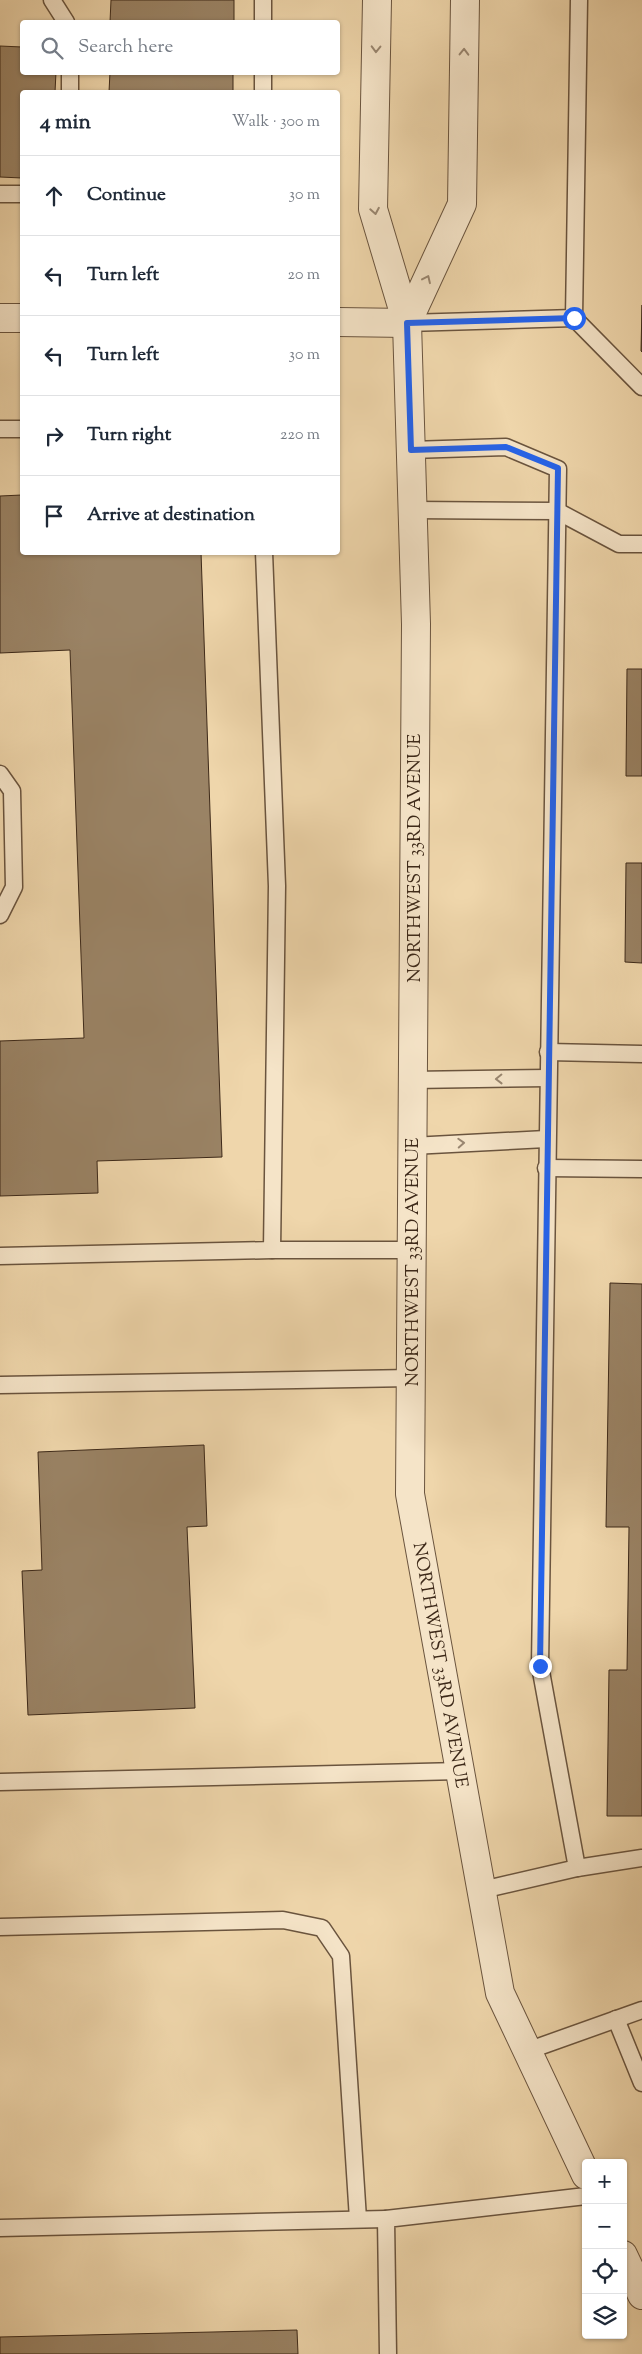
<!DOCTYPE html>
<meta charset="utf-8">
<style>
:root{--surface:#fff;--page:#f2f2f3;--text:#1f2937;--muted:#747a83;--line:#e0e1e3}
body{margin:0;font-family:"Sorts Mill Goudy",serif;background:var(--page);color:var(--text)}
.controls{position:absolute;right:15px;bottom:15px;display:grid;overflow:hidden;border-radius:5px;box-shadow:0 1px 4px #0004}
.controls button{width:45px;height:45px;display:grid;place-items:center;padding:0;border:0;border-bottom:1px solid var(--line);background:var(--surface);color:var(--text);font:25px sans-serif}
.stop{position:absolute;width:15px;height:15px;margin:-11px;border:4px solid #2563eb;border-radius:50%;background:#fff}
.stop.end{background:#2563eb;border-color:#fff;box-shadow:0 1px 5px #0008}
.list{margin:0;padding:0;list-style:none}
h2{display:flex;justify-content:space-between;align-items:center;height:65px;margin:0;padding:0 20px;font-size:21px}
h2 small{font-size:16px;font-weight:400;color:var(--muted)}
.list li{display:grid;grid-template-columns:32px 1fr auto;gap:15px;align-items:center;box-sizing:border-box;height:80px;padding:0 20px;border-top:1px solid var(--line)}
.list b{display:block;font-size:19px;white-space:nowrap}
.list em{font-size:16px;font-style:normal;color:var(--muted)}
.icon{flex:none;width:28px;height:28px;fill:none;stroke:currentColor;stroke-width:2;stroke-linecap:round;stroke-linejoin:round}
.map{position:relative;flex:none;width:642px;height:2354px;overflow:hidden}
.search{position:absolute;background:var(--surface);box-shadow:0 1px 4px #0004;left:20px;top:20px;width:320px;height:55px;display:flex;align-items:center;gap:12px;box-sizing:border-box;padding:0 18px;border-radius:5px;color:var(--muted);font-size:19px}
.panel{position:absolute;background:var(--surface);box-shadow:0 1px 4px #0004;left:20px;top:90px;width:320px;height:465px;border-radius:5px}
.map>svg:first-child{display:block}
.building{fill:#9a8365;stroke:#3d2919}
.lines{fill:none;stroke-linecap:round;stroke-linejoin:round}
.lane-casing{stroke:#6a543e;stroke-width:19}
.street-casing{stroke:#6a543e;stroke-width:30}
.lane{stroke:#f5e4c8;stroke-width:16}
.street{stroke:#f5e4c8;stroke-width:28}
.oneway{stroke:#998670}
.route{stroke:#2563eb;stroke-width:6}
.labels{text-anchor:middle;stroke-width:5;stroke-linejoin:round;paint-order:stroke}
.street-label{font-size:18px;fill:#3d2919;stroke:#f5e4c8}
</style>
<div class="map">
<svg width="642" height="2354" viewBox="0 0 642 2354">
<rect width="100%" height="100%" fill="#efd6ab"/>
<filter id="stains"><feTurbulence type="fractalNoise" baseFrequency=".004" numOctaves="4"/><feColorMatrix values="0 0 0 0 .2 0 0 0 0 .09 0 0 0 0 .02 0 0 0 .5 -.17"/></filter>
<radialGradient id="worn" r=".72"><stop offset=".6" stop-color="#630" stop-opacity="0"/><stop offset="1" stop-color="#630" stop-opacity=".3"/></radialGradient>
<g class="building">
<polygon points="111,0 234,0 234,22 110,22"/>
<polygon points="0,46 22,47 22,72 56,72 55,92 22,92 22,178 0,177"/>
<polygon points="110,72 233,72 233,92 109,92"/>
<polygon points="642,305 642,352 641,351"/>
<polygon points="22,495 22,552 201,552 222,1157 97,1161 98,1193 0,1196 0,1041 84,1038 70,650 0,653 0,496"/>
<polygon points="627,669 642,669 642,776 626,776"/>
<polygon points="626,863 642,863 642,963 625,962"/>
<polygon points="610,1283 642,1284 642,1816 607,1816 609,1670 627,1670 629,1527 606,1527"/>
<polygon points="204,1445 207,1526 187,1527 195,1708 28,1715 22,1571 42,1570 38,1452"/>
<polygon points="297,2330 298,2354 0,2354 0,2337"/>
</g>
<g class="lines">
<g class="lane-casing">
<g id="lane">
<polyline points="52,0 66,22"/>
<polyline points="263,0 263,22"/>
<polyline points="263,72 263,92"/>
<polyline points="70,92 70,72"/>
<polyline points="0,194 22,194"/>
<polyline points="574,318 579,0"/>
<polyline points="407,323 574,318 642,387"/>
<polyline points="0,429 22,429"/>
<polyline points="411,450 506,447 558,469 540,1666 577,1868 482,1890"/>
<polyline points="412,510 557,511 619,544 642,544"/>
<polyline points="0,774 12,791 14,887 0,915"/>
<polyline points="548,1052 642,1054"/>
<polyline points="412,1080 548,1078"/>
<polyline points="412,1146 546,1139"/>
<polyline points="546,1168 642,1169"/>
<polyline points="272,1250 411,1250"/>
<polyline points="0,1256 272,1250 277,886 264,552"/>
<polyline points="0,1385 411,1378"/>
<polyline points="0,1782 460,1771"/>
<polyline points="577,1868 642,1858"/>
<polyline points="0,1927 283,1920 322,1928 341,1956 358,2219"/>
<polyline points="616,2019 642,2083"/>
<polyline points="527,2051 642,2010"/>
<polyline points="0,2228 386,2219"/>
<polyline points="388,2354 386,2219 586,2196"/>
</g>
</g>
<g class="street-casing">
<g id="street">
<polyline points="377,0 373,209 407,323 416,624 410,1494 500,1993 586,2175"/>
<polyline points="0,318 22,318"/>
<polyline points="338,322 407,323"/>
<polyline points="407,323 462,204 465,0"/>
<polyline points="623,2255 642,2295"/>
</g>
</g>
<use href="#lane" class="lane"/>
<use href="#street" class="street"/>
</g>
<defs><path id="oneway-chevron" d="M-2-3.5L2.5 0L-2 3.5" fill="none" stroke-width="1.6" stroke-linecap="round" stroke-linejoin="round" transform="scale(1.25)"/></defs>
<g class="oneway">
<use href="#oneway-chevron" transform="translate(376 49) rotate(91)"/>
<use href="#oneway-chevron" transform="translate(464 52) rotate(-89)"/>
<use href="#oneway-chevron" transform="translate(375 211) rotate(80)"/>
<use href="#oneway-chevron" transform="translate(427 279) rotate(-65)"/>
<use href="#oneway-chevron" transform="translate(499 1079) rotate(179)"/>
<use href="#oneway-chevron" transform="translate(461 1143) rotate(-3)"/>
</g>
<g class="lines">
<polyline class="route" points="540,1666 558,468 506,447 411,450 407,323 574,318"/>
</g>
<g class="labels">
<g class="street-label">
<text transform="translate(414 858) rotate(-90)" y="6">NORTHWEST 33RD AVENUE</text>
<text transform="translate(412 1262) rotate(-90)" y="6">NORTHWEST 33RD AVENUE</text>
<text transform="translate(441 1665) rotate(80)" y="6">NORTHWEST 33RD AVENUE</text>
</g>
</g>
<rect width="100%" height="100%" filter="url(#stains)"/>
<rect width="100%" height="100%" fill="url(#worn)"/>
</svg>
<div class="controls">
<button>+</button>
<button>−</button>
<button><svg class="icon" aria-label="locate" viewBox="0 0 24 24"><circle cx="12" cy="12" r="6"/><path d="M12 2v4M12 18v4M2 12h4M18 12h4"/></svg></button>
<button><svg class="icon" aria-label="layers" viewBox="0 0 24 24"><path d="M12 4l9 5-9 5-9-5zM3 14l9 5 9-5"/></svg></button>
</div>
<div class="stop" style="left:574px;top:318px"></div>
<div class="stop end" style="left:540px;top:1666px"></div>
<div class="search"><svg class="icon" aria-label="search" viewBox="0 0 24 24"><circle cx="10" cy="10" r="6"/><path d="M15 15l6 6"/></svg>Search here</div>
<section class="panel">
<h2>4 min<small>Walk · 300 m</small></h2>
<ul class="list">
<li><svg class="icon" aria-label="ahead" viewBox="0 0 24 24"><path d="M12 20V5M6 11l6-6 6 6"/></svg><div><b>Continue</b></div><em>30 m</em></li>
<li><svg class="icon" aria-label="left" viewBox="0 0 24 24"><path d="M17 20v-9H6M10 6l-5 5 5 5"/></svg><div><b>Turn left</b></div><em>20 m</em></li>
<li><svg class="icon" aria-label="left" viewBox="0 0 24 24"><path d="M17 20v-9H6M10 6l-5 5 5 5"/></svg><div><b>Turn left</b></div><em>30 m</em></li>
<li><svg class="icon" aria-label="right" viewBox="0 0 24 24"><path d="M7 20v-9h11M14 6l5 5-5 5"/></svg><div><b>Turn right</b></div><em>220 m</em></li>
<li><svg class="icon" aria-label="arrive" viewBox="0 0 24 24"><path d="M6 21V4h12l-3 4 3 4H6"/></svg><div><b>Arrive at destination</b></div></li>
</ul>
</section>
</div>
